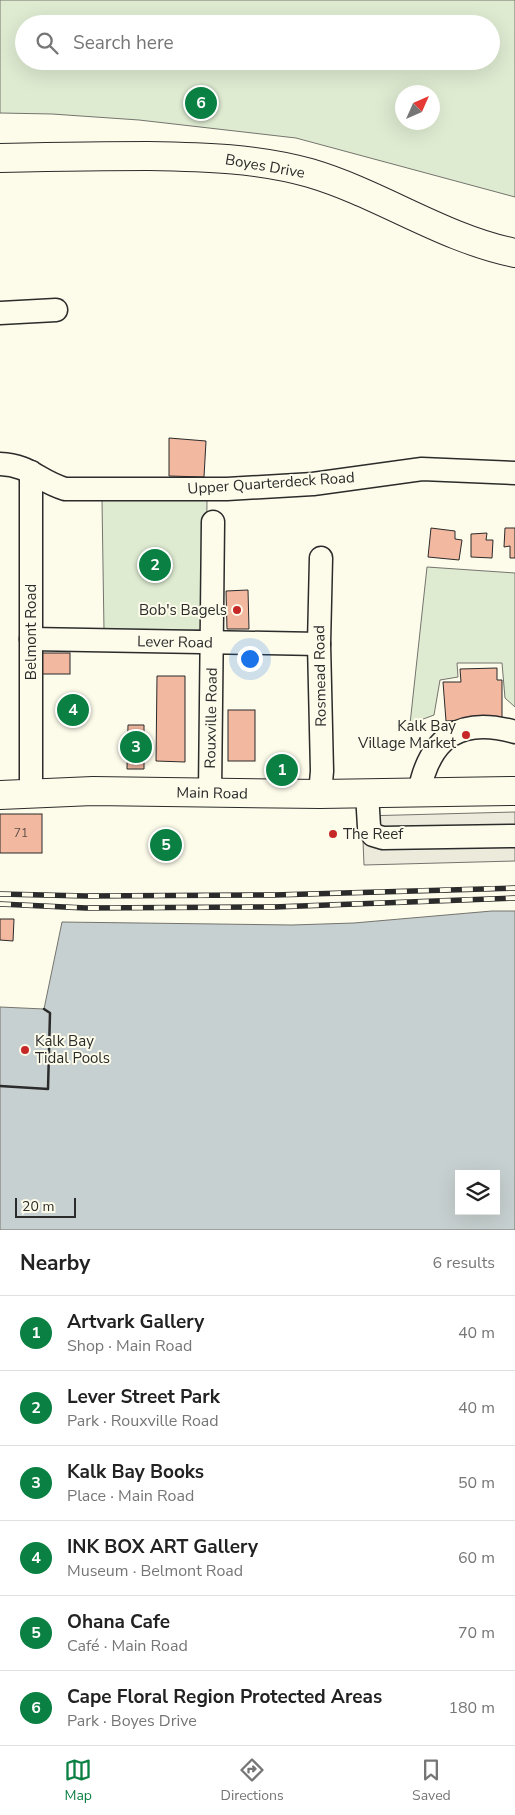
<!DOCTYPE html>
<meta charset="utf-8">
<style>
:root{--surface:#fff;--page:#f6f6f6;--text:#222;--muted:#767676;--line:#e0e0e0;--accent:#0b8043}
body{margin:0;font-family:"Nunito Sans",sans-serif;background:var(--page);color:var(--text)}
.controls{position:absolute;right:15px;bottom:15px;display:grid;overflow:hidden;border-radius:0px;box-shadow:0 5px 20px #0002}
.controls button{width:45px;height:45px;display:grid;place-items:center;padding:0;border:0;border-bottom:1px solid var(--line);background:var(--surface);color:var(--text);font:25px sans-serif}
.compass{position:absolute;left:395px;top:85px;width:45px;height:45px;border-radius:50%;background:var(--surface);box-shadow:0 5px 20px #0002;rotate:45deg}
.scale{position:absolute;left:15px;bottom:12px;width:61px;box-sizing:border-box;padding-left:5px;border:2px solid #2b2b2b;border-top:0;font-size:14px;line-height:18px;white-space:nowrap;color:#2b2b2b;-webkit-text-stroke:4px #fdfbea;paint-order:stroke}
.you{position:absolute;left:249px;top:658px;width:18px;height:18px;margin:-12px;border:4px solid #fff;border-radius:50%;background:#1a73e8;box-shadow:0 0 0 8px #1a73e833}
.badge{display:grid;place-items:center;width:32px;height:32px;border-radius:50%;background:var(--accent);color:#fff;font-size:16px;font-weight:700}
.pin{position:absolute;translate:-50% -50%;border:2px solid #fff;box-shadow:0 1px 5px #0006}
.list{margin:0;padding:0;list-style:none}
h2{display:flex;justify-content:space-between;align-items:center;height:65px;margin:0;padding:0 20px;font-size:21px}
h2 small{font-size:16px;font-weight:400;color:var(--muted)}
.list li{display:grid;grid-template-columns:32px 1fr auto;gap:15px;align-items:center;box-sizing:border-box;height:75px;padding:0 20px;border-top:1px solid var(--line)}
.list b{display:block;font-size:19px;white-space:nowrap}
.list p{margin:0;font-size:16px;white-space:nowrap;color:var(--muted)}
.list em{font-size:16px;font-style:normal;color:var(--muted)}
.icon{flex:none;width:28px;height:28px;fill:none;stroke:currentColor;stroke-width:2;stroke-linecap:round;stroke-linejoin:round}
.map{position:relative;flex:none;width:515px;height:1230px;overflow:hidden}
.search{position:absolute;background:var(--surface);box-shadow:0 5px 20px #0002;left:15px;right:15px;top:15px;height:55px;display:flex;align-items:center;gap:12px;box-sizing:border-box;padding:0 18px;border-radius:28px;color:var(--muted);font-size:19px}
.sheet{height:515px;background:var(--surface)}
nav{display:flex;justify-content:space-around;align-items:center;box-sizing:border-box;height:70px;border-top:1px solid var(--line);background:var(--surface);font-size:14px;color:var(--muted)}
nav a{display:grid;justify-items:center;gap:2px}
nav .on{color:var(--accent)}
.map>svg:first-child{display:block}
.green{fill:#deebd1;stroke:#74746e;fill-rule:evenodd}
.parking{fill:#eceadb;stroke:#74746e}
.water{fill:#c7d0d0;stroke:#74746e;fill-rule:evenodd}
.building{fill:#f2b8a0;stroke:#2b2b2b}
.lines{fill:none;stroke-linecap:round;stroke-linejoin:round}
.minor-casing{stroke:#2b2b2b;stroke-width:25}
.major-casing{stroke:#2b2b2b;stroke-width:30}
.minor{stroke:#fdfbea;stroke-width:22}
.major{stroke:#fdfbea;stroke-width:28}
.rail-casing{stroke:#2b2b2b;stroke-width:5.5}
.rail{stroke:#fdfbea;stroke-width:4;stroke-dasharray:11;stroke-linecap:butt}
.wall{stroke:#2b2b2b;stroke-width:2.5}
.poi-dot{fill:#c62828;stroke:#fdfbea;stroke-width:2}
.labels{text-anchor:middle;stroke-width:4;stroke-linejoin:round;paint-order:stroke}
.number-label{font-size:12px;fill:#5d4e48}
.street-label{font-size:15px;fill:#2b2b2b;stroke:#fdfbea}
.poi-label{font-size:15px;fill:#2b2b2b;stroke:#fdfbea;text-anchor:end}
</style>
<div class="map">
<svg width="515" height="1230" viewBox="0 0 515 1230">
<rect width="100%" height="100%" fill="#fdfbea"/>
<g class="green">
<path d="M0,0H515V197L296,138L139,120L52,114L0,113ZM24,24H491V61H24ZM432,92V122H402V92Z"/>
<polygon points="207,498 206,630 104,631 102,500"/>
<polygon points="427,567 515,573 515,707 505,698 502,663 457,663 458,677 440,680 434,715 410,724"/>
</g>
<polygon class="parking" points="515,812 515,861 364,865 362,816"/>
<path class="water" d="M492,911H515V1230H0V1007L44,1009L62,922L292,925L354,923ZM459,1174H496V1211H459Z"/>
<g class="building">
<polygon points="169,438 206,441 204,477 169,476"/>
<polygon points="431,528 455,531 455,539 462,540 459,560 428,557"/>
<polygon points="505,528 515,528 515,558 510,558 510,546 504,547"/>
<polygon points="487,533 486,540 493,540 492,558 471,557 471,534"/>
<polygon points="248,590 249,629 227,629 226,591"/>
<rect x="40" y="653" width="30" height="21"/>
<polygon points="497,668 497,680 502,680 502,718 446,721 443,682 461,682 460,669"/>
<polygon points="157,676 185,676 185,762 156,761"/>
<rect x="228" y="710" width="27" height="51"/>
<polygon points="128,725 144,725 144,769 127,769"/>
<rect x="0" y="814" width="42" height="39"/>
<polygon points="0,919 14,919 13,941 0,940"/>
</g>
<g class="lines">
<g class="minor-casing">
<g id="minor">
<polyline points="0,313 56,310"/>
<path d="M0,464C30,465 38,481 65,489H227L313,484L422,469L515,473"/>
<polyline points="31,639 319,644"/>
<polyline points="31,793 31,472"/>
<polyline points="210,793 213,522"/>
<polyline points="367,793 369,827 373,835 383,838 515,836"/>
<path d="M419,793C429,738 460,716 515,732"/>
<polyline points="320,794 322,771 319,644 321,558"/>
</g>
</g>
<g class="major-casing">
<g id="major">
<path d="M0,158C49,157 99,156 148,156C203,157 257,158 310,173C381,194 442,238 515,253"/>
<polyline points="0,795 93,791 320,794 515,791"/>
</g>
</g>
<use href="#minor" class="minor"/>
<use href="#major" class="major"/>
<g class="rail-casing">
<g id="rail">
<polyline points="0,894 86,896 274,895 515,888"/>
<polyline points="0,904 86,908 274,907 515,898"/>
</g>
</g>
<use href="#rail" class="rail"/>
<polyline class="wall" points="0,1086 48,1089 50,1013 44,1009"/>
</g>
<g class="poi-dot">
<circle cx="237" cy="610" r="5"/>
<circle cx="466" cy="735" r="5"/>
<circle cx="333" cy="834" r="5"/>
<circle cx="25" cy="1050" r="5"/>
</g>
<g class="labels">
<g class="number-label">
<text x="21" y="837">71</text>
</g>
<g class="street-label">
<text transform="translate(265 166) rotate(10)" y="5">Boyes Drive</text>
<text transform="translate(271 483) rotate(-4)" y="5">Upper Quarterdeck Road</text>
<text transform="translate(31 632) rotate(-90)" y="5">Belmont Road</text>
<text transform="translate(175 642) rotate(1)" y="5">Lever Road</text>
<text transform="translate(320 676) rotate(-91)" y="5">Rosmead Road</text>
<text transform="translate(211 718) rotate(-89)" y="5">Rouxville Road</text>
<text transform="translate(212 793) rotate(1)" y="5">Main Road</text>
</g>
<g class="poi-label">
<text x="227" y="615">Bob's Bagels</text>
<text x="456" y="731">Kalk Bay<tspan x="456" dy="17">Village Market</tspan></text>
<text x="343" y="839" text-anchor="start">The Reef</text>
<text x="35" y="1046" text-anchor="start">Kalk Bay<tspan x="35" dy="17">Tidal Pools</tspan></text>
</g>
</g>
</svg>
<div class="controls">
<button><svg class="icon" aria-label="layers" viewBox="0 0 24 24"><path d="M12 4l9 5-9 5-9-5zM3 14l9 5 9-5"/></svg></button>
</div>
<svg class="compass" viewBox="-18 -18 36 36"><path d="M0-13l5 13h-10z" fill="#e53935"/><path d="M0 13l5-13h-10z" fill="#767676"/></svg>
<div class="scale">20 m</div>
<div class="you"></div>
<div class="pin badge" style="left:282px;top:770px">1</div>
<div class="pin badge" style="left:155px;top:565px">2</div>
<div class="pin badge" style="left:136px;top:747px">3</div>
<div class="pin badge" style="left:73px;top:710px">4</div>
<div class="pin badge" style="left:166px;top:845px">5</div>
<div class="pin badge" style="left:201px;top:103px">6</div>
<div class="search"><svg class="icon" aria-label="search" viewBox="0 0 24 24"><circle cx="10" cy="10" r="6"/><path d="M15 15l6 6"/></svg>Search here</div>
</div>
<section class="sheet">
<h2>Nearby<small>6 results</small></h2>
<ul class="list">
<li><span class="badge">1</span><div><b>Artvark Gallery</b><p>Shop · Main Road</p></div><em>40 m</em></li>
<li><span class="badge">2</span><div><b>Lever Street Park</b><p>Park · Rouxville Road</p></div><em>40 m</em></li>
<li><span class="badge">3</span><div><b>Kalk Bay Books</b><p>Place · Main Road</p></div><em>50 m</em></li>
<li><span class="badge">4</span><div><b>INK BOX ART Gallery</b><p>Museum · Belmont Road</p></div><em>60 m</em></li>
<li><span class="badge">5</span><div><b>Ohana Cafe</b><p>Café · Main Road</p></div><em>70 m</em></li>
<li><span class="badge">6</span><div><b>Cape Floral Region Protected Areas</b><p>Park · Boyes Drive</p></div><em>180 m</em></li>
</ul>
</section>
<nav>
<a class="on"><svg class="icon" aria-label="map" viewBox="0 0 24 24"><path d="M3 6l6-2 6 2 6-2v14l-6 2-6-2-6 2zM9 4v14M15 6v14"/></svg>Map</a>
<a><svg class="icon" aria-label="directions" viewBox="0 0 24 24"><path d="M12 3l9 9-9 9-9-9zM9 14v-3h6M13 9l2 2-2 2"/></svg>Directions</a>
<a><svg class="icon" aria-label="saved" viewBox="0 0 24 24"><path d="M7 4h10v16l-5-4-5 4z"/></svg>Saved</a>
</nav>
